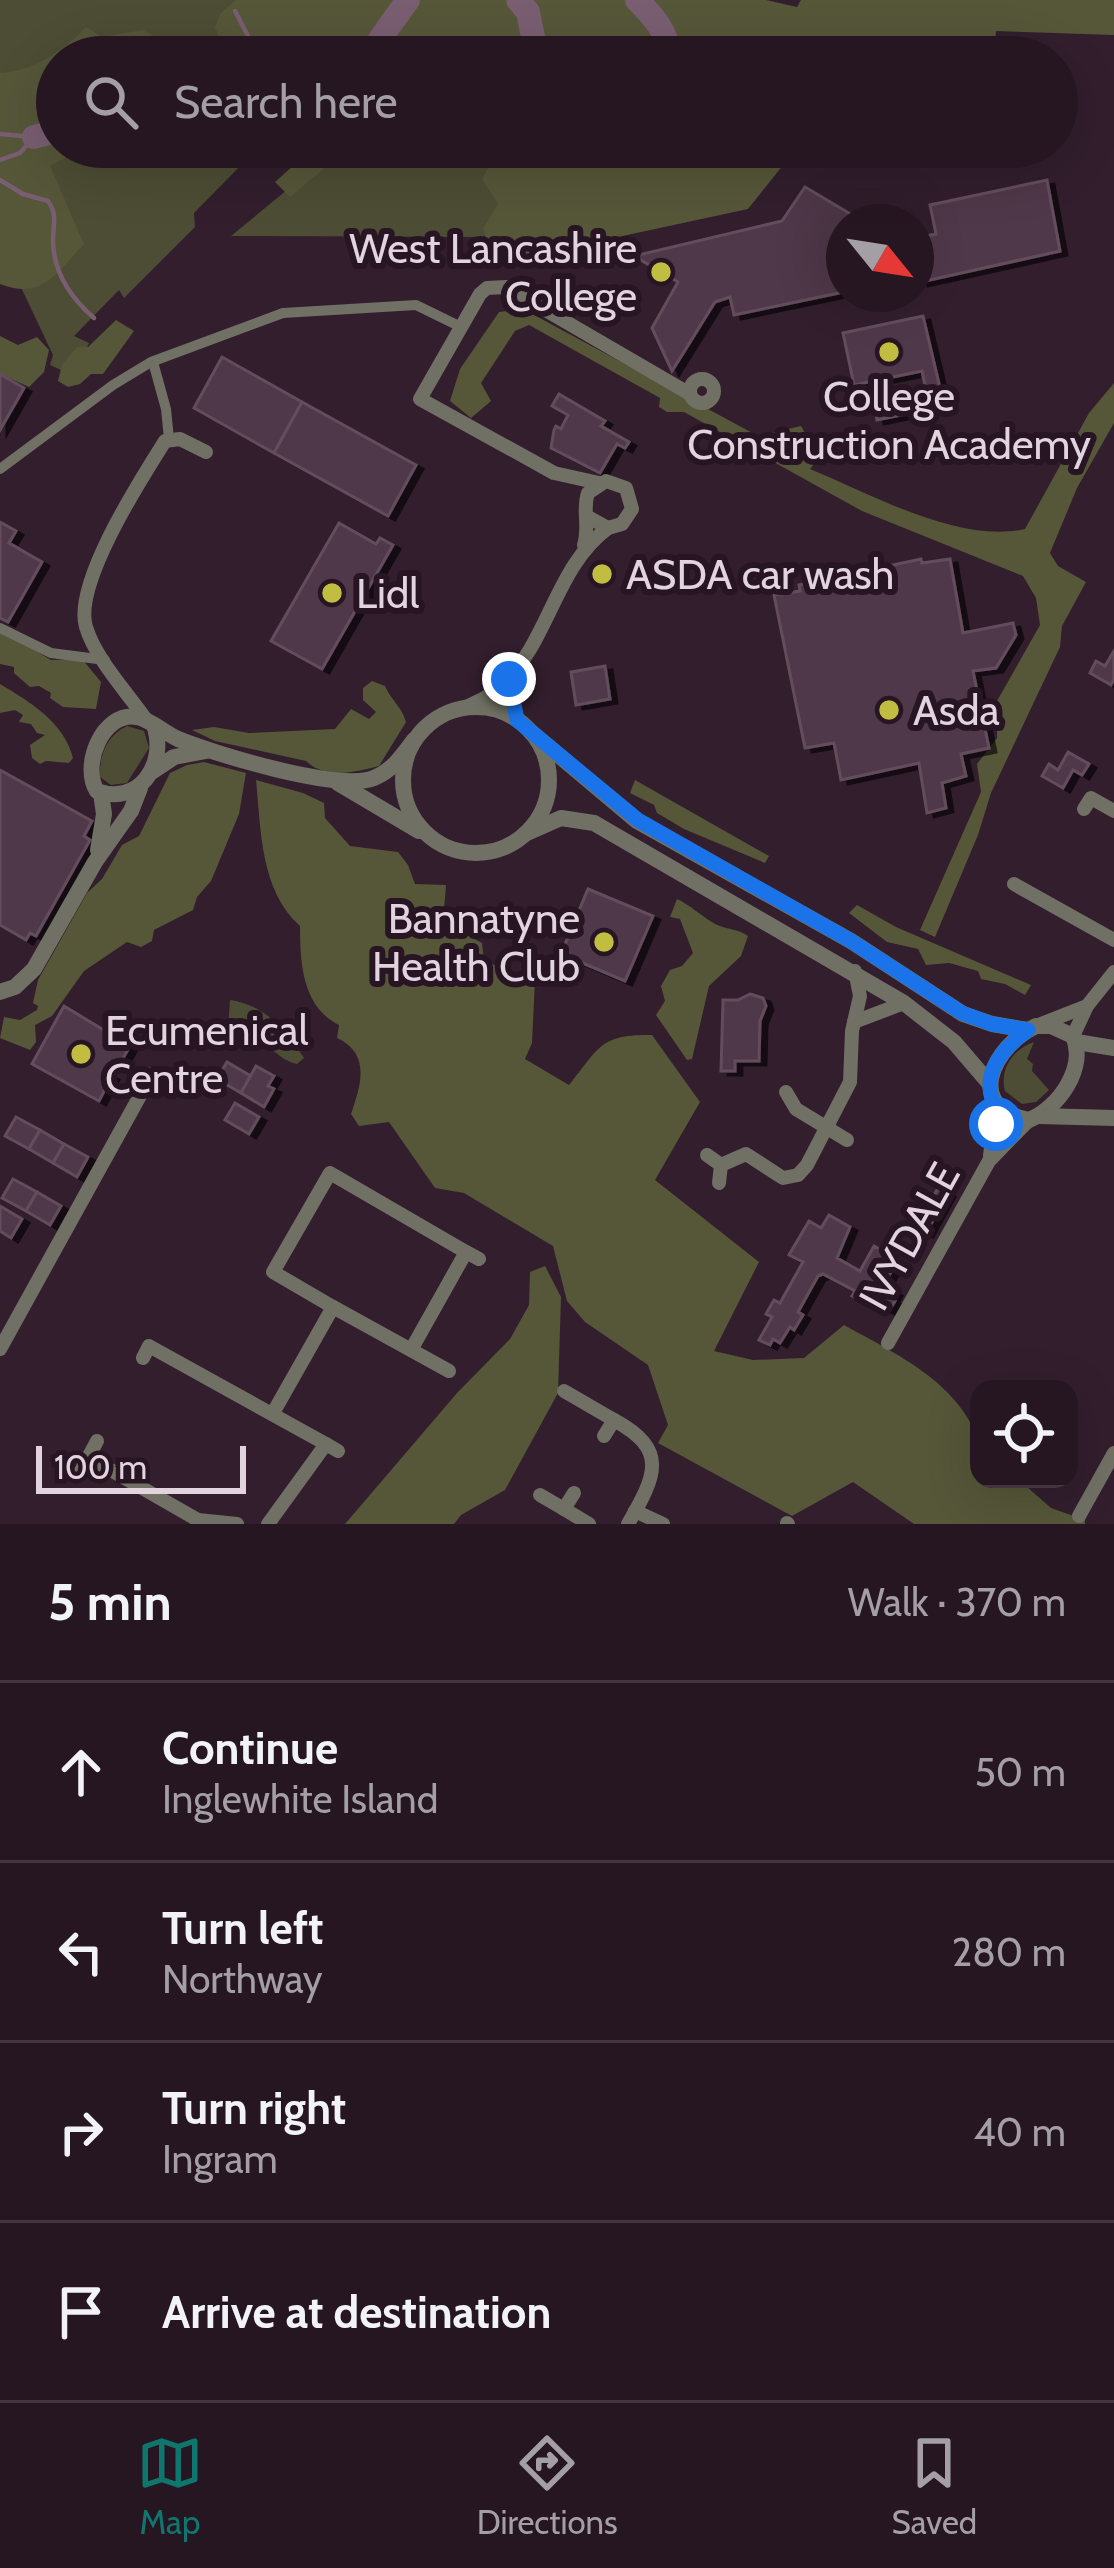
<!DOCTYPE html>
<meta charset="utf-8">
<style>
:root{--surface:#261622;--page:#32232f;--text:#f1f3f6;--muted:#a49fa5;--line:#423540;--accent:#0f766e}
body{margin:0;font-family:Cabin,sans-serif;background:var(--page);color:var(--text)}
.controls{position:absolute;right:36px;bottom:36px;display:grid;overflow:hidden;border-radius:24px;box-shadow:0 12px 48px #0002}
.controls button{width:108px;height:108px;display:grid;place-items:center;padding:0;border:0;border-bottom:3px solid var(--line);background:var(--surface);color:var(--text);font:60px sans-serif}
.compass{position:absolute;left:826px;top:204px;width:108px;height:108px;border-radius:50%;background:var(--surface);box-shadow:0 12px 48px #0002;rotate:120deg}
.scale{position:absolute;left:36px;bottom:30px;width:210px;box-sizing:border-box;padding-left:12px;border:6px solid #e2d4de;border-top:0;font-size:33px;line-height:42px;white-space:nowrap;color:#e2d4de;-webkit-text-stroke:9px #281523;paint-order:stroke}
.stop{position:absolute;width:36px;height:36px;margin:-27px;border:9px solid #1a73e8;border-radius:50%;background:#fff}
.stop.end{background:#1a73e8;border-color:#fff;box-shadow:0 3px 12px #0008}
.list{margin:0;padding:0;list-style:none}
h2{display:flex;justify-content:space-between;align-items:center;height:156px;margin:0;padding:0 48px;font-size:51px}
h2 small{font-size:39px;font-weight:400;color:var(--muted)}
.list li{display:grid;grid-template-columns:78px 1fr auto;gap:36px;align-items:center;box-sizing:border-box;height:180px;padding:0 48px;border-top:3px solid var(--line)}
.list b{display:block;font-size:45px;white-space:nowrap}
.list p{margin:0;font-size:39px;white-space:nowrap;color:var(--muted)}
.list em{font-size:39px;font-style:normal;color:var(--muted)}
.icon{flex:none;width:66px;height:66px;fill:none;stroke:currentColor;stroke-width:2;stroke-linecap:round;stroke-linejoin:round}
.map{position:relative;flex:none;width:1114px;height:1524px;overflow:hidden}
.search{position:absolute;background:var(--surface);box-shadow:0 12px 48px #0002;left:36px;right:36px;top:36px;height:132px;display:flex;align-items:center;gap:30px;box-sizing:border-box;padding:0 42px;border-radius:66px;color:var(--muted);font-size:45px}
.sheet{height:876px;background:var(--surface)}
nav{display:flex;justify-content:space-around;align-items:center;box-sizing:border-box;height:168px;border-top:3px solid var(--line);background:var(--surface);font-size:33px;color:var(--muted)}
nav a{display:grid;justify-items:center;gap:6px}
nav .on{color:var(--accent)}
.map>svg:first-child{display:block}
.green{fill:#4d4d35}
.forest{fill:#565639}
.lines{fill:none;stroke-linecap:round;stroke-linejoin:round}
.stream{stroke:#795e71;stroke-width:4.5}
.river{stroke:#795e71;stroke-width:24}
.building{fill:#50384a;stroke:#644d5d;stroke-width:3;filter:url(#shadow)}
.pedestrian{stroke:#707064;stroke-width:10}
.minor{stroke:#707064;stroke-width:14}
.tertiary{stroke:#707064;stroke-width:16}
.route{stroke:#1a73e8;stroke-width:15}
.poi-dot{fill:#c1bd40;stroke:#281523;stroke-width:4.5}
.labels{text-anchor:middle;stroke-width:12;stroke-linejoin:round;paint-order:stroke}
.poi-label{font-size:42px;fill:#e2d4de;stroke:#281523;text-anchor:start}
.street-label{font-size:42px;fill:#e2d4de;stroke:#281523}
</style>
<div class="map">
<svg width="1114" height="1524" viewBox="0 0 1114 1524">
<defs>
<filter id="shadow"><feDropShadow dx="7" dy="4" stdDeviation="0" flood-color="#0009"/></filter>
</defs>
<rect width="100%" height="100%" fill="#321e2d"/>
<g class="green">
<polygon points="0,0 452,0 377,57 57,57 57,147 259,147 194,213 195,227 124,298 119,290 74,336 89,343 79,366 63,371 50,365 53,355 0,243"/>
<polygon points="339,147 670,147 482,237 231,236"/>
<path d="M127,726L144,731L149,748L127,783L111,785L100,777C99,756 106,736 127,726Z"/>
<path d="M230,1000C265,1005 286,1030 304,1058L297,1064C283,1061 280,1054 268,1048C254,1041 241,1040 228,1030Z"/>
<path d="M1034,1042L1027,1059L1033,1064L1032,1071L1049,1090L1036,1102L1022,1104L1005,1091C999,1069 1013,1049 1034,1042Z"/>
</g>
<g class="forest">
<path d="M236,0H766L797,7L801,0H1114V35L996,31L994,57H57V147H86L50,166L84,244C57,272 43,301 0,284V73C34,71 63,51 86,27L102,37L143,30L170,45L186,42L217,56L224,50L215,27L221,13Z"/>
<polygon points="314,147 350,147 290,197 275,182"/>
<polygon points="500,147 928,147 929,150 791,155 748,209 488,265 484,227 498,204 482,179"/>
<path d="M523,309L758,436L801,426L819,458L810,469C871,494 959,544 1025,529L1089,413L1114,383V423L1077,488L1050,553L1058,566L1086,582L1062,626L1060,647L991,793L978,835L935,937L920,930L981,792L977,764L997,738V701L1040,625L1036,598L1023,576L862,511L684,412H667L659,407L660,398L529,325L515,331L481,383L491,401L471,418L450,401L460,369L499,312Z"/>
<polygon points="116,320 134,331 103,374 91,374 80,384 68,387 58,381 62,365 77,347 88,347"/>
<polygon points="0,336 18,345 37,337 49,350 44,372 29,387 0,374"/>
<polygon points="0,629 51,660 82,659 101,682 96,709 63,707 50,698 51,693 39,686 30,687 14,673 14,667 0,664"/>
<path d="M372,681L385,686C391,700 402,707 406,722L379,766C355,772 326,780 306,761L215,741L192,730L214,727L249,733L335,729L351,709L369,719L376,712L363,700V688Z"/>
<path d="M0,684C30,702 64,722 73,758L69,763L46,761L40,764L32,758L30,745L45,735L37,733L31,724L19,722L23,715L15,710L0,713Z"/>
<polygon points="204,762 246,773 239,814 211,881 197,897 193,910 154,930 152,941 141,947 127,942 84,971 52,1016 35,1025 36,1042 30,1050 0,1038 4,1017 20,1020 37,1010 38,1006 33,1003 38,980 87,893 102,879 122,845 139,836 170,773 187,765"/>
<path d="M256,780L303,793L324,803L325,818L350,846L398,852L408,865L415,884L446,885L443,922L482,943L484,961L535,980L532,1043L525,1059L569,1085C600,1047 600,1034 652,1035L700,1102L655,1180L759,1262L714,1351L753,1360L804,1358L844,1325C896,1354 957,1381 979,1441C982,1451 979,1468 979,1479H1018L1051,1508L1085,1520V1524H914L853,1482L792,1516L658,1443L668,1425L648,1365L585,1322L567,1301L553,1246L464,1193L435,1188L389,1122L359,1126L351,1114C361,1085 371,1054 337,1038L339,1025C302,1007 300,962 300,926C260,890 261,830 256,780Z"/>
<polygon points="635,780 769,856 765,863 684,829 657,813 654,805 630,793"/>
<path d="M677,899C691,905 708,922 720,926C730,930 738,929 748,936L741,956L709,986L692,1059L687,1060L656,1015L665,1001L661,986L670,970L682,966L693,953L680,919L670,917Z"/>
<polygon points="857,905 896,927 1031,985 1025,995 1005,984 981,979 978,971 949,963 926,965 918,949 887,942 849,913"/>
<polygon points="545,1266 561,1297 558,1393 505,1490 461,1515 454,1524 345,1524 457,1393 510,1339 529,1305 530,1272"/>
</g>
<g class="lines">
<g class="stream">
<polyline points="235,11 259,57"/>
<polyline points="0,134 34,137"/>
<polyline points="0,160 20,153 34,137"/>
<path d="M0,180L23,194L48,201C58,216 53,223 53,240C53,272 71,298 94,318"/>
</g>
<g class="river">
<polyline points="518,0 528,12 537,57"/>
<path d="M637,0C653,16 669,33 669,57"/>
<polyline points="387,29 408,0"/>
<polyline points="369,57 383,35"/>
<polyline points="34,137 57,131"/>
</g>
</g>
<g class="building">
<polygon points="1047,180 1060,251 921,282 916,238 936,234 930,205"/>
<polygon points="805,187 864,222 844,222 844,292 734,315 730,297 715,302 672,371 652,328 678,282 634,256 782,221"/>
<polygon points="923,316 944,405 930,409 922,371 854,385 843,333"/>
<polygon points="222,357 302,402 274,453 194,408"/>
<polygon points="0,374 24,388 0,430"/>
<polygon points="916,388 920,411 877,420 873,398"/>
<polygon points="559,394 605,421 601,426 629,442 625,448 617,444 600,473 551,448 554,430 556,426 561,429 568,415 552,406"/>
<polygon points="302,402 416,465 388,516 274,453"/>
<polygon points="0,522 16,531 9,543 42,562 8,622 0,618"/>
<polygon points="339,523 376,544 380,538 393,545 322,669 271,641"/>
<polygon points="921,559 922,563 950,559 963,633 1013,623 1016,635 996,668 973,671 989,748 961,754 966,776 942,783 946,808 927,813 919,763 841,780 834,743 805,748 774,595 800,591 799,585"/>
<polygon points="1114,651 1114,679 1111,685 1090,673 1096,661 1105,666"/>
<polygon points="605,666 610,699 576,705 571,672"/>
<polygon points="1068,752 1089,764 1082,775 1073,770 1063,788 1042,776 1049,764 1058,770"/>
<polygon points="0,770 92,821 84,836 90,840 36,936 30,933 26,940 0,925"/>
<polygon points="588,889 653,916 625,981 561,954"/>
<polygon points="750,994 763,998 766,1006 760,1021 759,1061 735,1061 735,1071 721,1071 723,1000 738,1000"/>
<polygon points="64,1006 130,1046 118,1067 110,1062 104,1072 112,1076 99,1101 32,1064"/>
<polygon points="227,1062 251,1076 241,1093 217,1079"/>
<polygon points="256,1066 274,1076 268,1086 274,1089 264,1107 241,1093"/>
<polygon points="235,1103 259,1117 249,1134 225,1120"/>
<polygon points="16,1117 40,1130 29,1149 5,1136"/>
<polygon points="40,1130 64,1144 53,1163 29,1149"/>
<polygon points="64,1144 88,1157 77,1177 53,1163"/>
<polygon points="13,1179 37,1192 26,1211 2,1198"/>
<polygon points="938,1188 948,1193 926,1233 916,1228"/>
<polygon points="37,1192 61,1206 50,1225 26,1211"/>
<polygon points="0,1206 22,1219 11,1238 0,1231"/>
<polygon points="829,1215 850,1227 837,1258 860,1271 874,1246 888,1254 886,1258 896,1264 883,1285 895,1292 891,1299 895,1301 889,1311 869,1299 867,1304 852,1296 855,1291 823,1274 818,1276 798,1312 803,1315 794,1330 790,1327 780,1343 773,1339 770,1345 759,1340 772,1317 766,1314 774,1300 780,1303 803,1262 789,1255 809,1221 821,1228"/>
</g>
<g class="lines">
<g class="pedestrian">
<polyline points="153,362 166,409 169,439"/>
<polyline points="0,469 113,385 151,362 283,313 416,305 461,327"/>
<polyline points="0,628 51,653 105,660"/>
</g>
<g class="minor">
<circle cx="702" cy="391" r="12"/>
<polyline points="599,483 554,473 420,399 480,294 487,288 506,287 690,394"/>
<path d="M584,545C590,526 582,510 588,493L606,481L626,488L632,509L622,524L608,528L590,518"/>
<polyline points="516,672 512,695 517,720"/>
<path d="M464,708C479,701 493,695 504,683C549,640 556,566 608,528"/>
<path d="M147,721C128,693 96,660 86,627C73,584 141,479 165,441L180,439L206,452"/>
<polyline points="1084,809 1091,798 1114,811"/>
<polyline points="1014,884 1114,940"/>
<polyline points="854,1022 904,1003"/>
<polyline points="1041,1024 1087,1006"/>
<polyline points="1073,1036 1087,1006 1114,972"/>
<polyline points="786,1092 796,1109 847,1140"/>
<polyline points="707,1155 721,1165 719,1183"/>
<polyline points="990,1156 996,1104"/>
<polyline points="721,1165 746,1154 783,1178 798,1175 807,1165 850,1082 852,1031 860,996 855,971"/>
<polyline points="333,1307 273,1272 330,1173 466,1252"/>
<polyline points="888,1343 989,1161 1029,1120"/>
<polyline points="0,1349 152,1074"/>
<polyline points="411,1350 466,1252 479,1259"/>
<polyline points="143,1358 149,1346 326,1444"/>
<polyline points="564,1391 614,1420 604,1436"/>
<polyline points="273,1413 333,1307 449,1371"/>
<path d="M614,1420C669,1450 656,1475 628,1524"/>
<polyline points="88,1457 198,1520"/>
<polyline points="80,1473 97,1441"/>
<polyline points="540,1495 564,1509 574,1493"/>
<polyline points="564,1509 589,1524"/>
<polyline points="635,1511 663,1524"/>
<polyline points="1079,1516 1114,1453"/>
<polyline points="787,1523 788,1524"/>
<polyline points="197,1524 198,1520 237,1524"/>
<polyline points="268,1524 326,1444 338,1451"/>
</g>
<g class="tertiary">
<circle cx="476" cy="780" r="73"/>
<path d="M155,728C166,766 138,806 97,791C81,766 102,711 137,717C151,720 165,733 178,739C215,754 339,792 374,778C392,771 403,755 414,740"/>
<polyline points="531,732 637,821 851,941 963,1014 992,1024 1028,1030"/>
<polyline points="153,771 174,757 206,751"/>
<polyline points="338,783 419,831"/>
<polyline points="527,833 561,818 594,823 904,1003 954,1042 990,1084"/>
<polyline points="98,850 104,814 101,793"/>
<polyline points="0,992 15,987 34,969 95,862 131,811 140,788"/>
<path d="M1036,1026H1051L1073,1036C1087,1067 1059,1108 1029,1120C963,1108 993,1046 1036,1026Z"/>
<polyline points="1077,1042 1114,1048"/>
<polyline points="1039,1116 1114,1118"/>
</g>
</g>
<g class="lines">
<path class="route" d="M509,679L517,668L512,694L517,720L638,820L851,941L962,1013L992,1024L1028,1030C1010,1043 990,1062 990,1085C990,1098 996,1110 996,1124"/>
</g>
<g class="poi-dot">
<circle cx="661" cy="272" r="12"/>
<circle cx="889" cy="352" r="12"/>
<circle cx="602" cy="574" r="12"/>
<circle cx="332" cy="593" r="12"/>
<circle cx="889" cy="710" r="12"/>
<circle cx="604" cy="942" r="12"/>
<circle cx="81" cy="1054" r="12"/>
</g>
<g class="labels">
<g class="poi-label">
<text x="637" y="263" text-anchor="end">West Lancashire<tspan x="637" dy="48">College</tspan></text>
<text x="889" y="411" text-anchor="middle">College<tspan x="889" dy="48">Construction Academy</tspan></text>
<text x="626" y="589">ASDA car wash</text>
<text x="356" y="608">Lidl</text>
<text x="913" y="725">Asda</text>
<text x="580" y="933" text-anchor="end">Bannatyne<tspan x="580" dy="48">Health Club</tspan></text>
<text x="105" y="1045">Ecumenical<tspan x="105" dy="48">Centre</tspan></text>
</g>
<g class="street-label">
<text transform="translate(909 1236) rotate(-61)" y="15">IVYDALE</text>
</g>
</g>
</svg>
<div class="controls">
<button><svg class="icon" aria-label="locate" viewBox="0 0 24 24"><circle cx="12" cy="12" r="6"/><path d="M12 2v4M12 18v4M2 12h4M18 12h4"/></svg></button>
</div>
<svg class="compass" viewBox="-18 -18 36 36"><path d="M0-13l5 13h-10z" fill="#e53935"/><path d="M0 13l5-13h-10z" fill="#a49fa5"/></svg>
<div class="scale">100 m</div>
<div class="stop" style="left:996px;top:1124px"></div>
<div class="stop end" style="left:509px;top:679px"></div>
<div class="search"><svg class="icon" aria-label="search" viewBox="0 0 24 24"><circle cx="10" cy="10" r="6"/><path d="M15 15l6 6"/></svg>Search here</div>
</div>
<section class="sheet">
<h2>5 min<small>Walk · 370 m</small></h2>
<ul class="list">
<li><svg class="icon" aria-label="ahead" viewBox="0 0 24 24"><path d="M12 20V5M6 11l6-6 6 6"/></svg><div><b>Continue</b><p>Inglewhite Island</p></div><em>50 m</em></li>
<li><svg class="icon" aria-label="left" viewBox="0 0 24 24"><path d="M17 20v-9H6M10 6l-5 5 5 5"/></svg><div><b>Turn left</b><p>Northway</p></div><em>280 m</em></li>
<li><svg class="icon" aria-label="right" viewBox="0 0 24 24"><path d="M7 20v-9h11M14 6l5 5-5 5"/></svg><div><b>Turn right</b><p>Ingram</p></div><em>40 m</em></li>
<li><svg class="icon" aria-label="arrive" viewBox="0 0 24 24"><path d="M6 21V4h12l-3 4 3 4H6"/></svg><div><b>Arrive at destination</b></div></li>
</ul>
</section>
<nav>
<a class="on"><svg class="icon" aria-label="map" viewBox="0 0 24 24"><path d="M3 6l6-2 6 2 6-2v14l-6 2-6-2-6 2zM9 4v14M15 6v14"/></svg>Map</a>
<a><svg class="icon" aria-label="directions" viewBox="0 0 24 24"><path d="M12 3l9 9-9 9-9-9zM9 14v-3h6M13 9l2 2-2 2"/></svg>Directions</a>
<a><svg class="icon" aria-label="saved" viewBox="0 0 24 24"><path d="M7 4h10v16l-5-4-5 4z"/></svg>Saved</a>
</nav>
